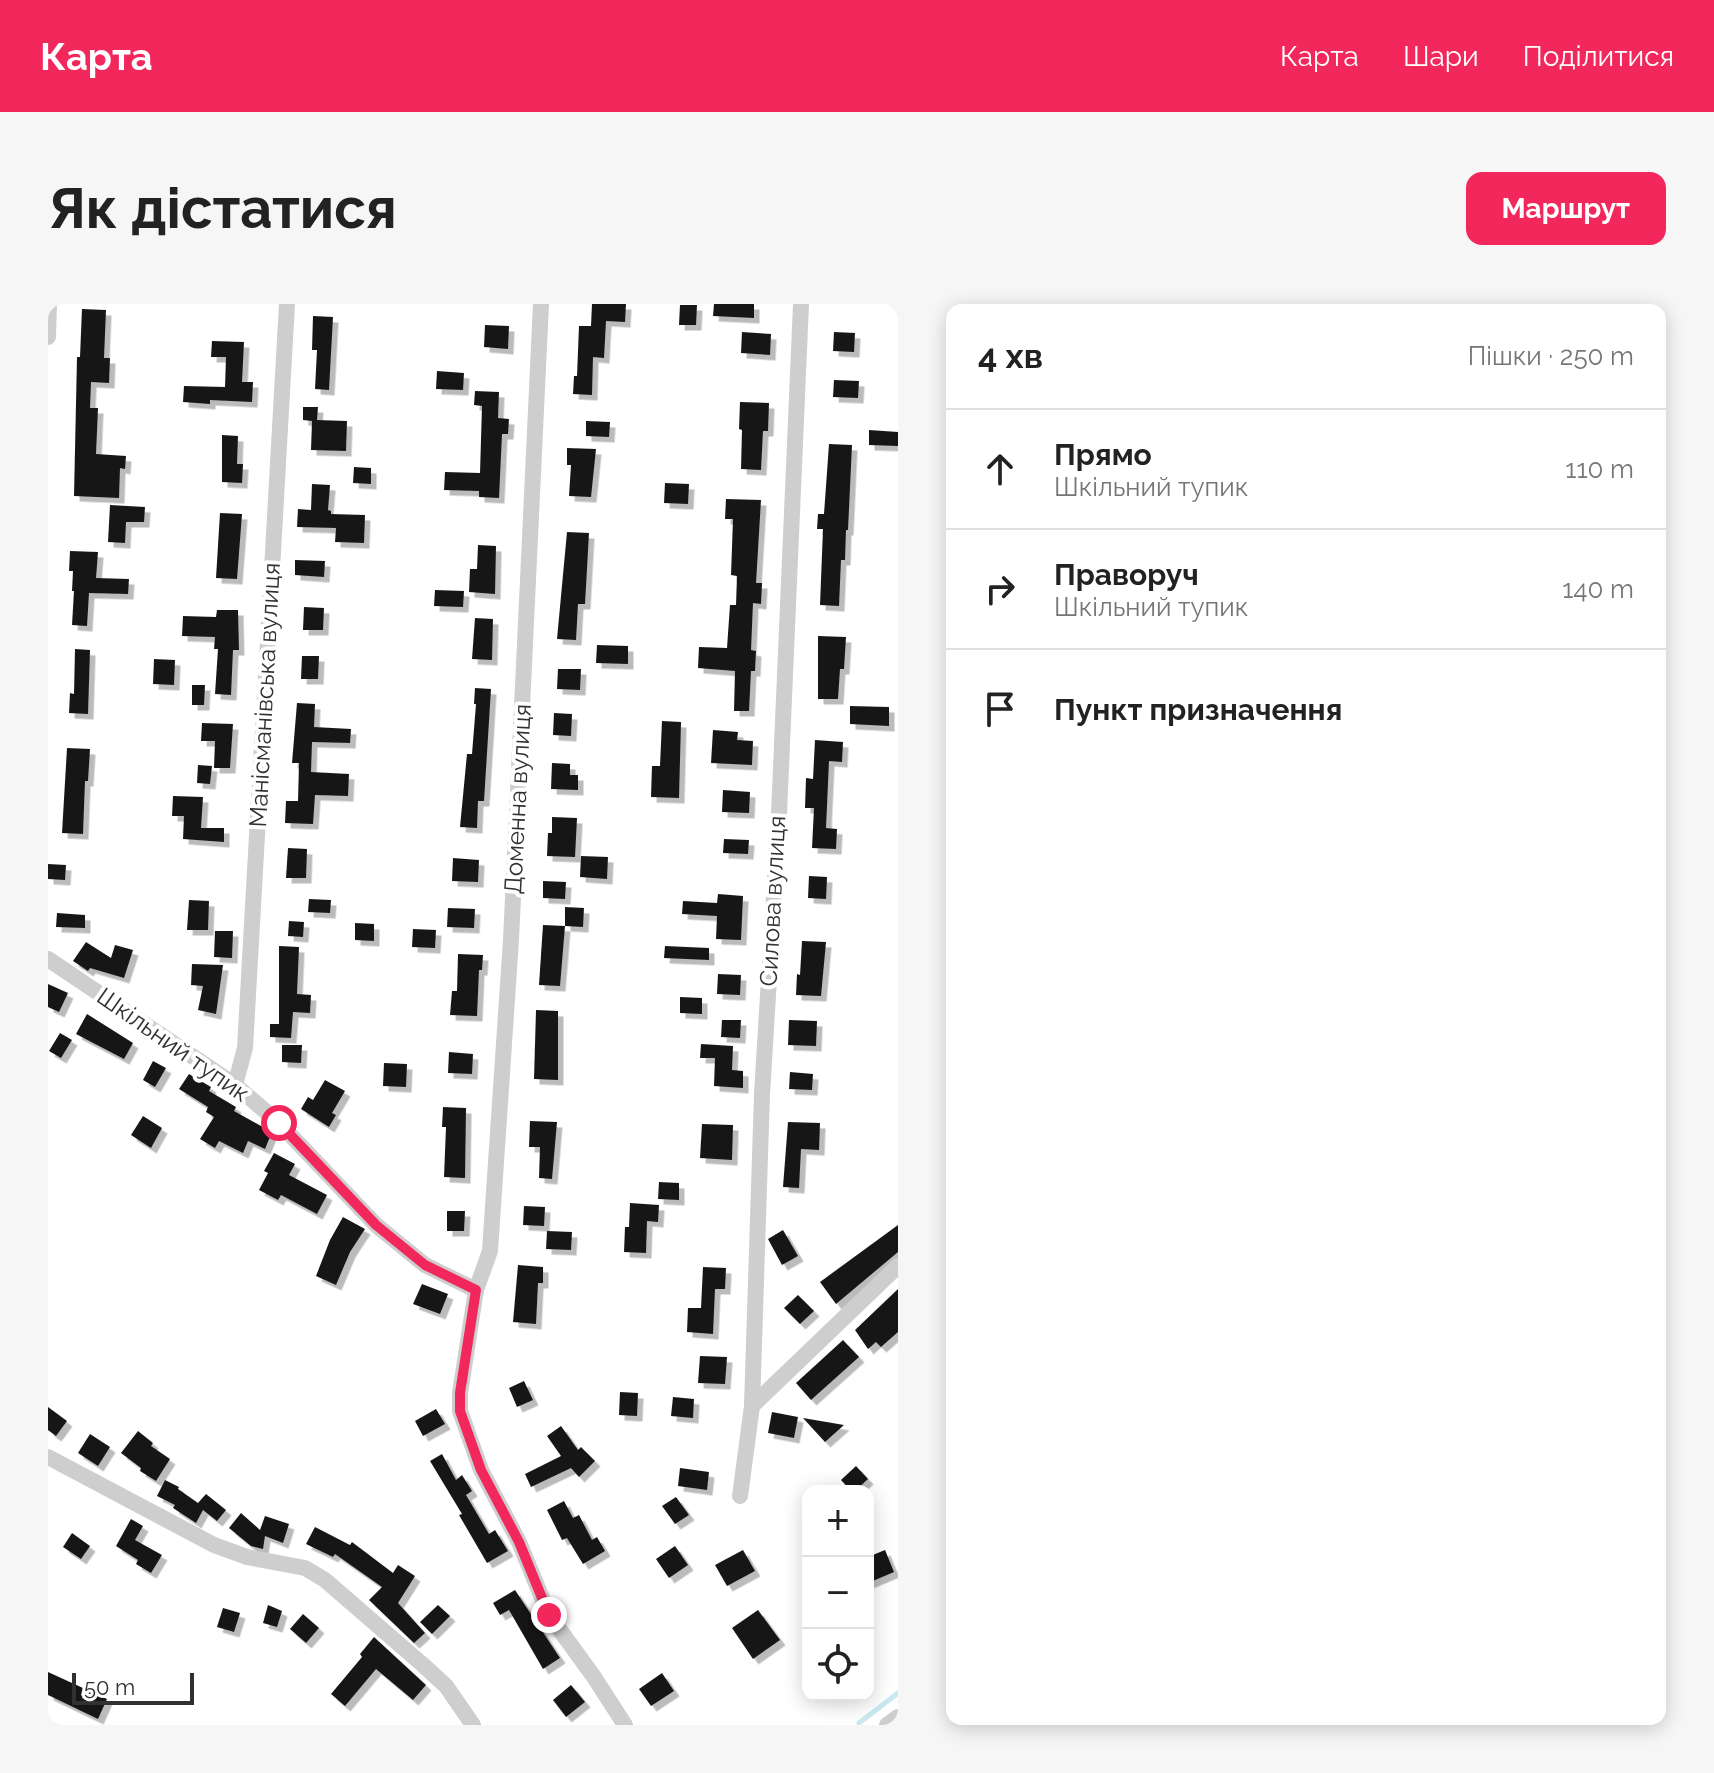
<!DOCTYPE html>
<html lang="uk">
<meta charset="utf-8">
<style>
:root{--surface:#fff;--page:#f6f6f6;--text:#222;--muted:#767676;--line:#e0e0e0;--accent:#f2285d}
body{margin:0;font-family:Raleway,sans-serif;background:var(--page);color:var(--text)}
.controls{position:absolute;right:24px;bottom:24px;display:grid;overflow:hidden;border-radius:16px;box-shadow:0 4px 20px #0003}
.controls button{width:72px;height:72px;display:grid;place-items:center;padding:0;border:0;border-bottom:2px solid var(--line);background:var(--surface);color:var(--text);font:40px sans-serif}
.scale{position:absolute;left:24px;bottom:20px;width:122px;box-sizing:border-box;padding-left:8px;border:4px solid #313131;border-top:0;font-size:22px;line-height:28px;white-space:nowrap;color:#313131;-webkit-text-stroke:6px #fff;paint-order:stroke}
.stop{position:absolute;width:24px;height:24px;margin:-18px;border:6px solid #f2285d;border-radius:50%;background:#fff}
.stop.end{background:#f2285d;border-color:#fff;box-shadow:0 2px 8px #0008}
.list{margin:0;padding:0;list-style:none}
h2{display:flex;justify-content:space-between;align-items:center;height:104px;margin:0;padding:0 32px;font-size:34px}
h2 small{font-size:26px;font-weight:400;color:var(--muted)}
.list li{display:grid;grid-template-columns:52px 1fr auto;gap:24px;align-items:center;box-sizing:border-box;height:120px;padding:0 32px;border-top:2px solid var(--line)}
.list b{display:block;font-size:30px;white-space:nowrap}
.list p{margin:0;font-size:26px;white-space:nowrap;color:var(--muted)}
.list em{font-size:26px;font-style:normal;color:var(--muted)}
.icon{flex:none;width:44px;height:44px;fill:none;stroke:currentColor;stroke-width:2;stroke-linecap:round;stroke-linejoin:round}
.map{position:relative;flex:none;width:850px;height:1421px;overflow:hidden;border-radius:16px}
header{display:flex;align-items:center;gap:48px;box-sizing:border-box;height:112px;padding:0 40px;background:var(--accent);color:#fff}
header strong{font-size:38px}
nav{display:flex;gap:44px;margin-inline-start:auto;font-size:28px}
.intro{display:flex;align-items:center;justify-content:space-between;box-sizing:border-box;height:192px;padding:0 48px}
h1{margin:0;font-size:56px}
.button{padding:20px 36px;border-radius:16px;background:var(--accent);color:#fff;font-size:28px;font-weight:700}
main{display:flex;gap:48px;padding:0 48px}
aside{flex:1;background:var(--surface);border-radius:16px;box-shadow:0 4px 20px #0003}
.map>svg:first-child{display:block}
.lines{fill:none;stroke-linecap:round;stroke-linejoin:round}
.stream{stroke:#c9e8ef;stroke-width:5}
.building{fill:#181818;filter:url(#shadow)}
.minor{stroke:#cecece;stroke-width:16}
.route{stroke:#f2285d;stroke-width:10}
.labels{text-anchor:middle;stroke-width:8;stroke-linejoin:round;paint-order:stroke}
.street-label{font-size:24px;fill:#313131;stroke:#fff}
</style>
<header>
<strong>Карта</strong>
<nav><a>Карта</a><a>Шари</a><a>Поділитися</a></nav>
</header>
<div class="intro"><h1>Як дістатися</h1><a class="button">Маршрут</a></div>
<main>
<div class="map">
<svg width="850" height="1421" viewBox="0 0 850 1421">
<defs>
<filter id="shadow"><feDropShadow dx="5.5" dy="5.5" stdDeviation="0" flood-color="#0004"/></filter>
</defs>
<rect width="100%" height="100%" fill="#fff"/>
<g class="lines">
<polyline class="stream" points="811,1419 850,1389"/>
</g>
<g class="building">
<polygon points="544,0 578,0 577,18 558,17 556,54 545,53 544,91 525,90 526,72 529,72 531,22 543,22"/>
<polygon points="666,0 706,0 706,14 665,12"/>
<polygon points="632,1 649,1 648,21 631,21"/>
<polygon points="34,5 58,6 56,54 62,54 61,79 43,78 42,104 50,104 48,150 78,152 77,165 72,164 71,194 26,192 29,53 32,53"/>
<polygon points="265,12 285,13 281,86 267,85 269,46 264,46"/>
<polygon points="437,21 461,22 460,45 436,43"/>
<polygon points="694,28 723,30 722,51 693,49"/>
<polygon points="786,28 807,29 806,48 785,47"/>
<polygon points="164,37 196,38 194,78 205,78 204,98 162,96 162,100 135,98 136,82 177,83 178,53 163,53"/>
<polygon points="389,67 416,69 415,86 388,85"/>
<polygon points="786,76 811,77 810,94 785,93"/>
<polygon points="427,87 451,88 450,114 461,115 460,130 454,130 451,194 431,193 431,187 396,186 397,168 432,169 434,102 426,101"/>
<polygon points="692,98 721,99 720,127 715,127 713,166 693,165 694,126 691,125"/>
<polygon points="255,103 270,103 269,116 299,117 298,147 263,146 264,117 255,116"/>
<polygon points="538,117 562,118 561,133 538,132"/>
<polygon points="821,126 850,128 850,142 821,141"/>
<polygon points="174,131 190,132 189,160 195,160 194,179 174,178"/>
<polygon points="781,140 804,141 800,226 798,226 797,256 793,256 791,302 772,301 775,225 769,225 770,210 776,210"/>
<polygon points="519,144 548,145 543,193 521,192 523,161 519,161"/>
<polygon points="306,163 323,164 323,180 305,179"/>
<polygon points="617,179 641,180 640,200 616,199"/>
<polygon points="264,180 282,181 280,206 283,207 283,210 317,211 316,239 287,238 288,224 249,223 250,205 263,206"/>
<polygon points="678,195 713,196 708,279 714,279 713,300 705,299 703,346 708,347 707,367 703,367 701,407 686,407 687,367 650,364 651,343 679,344 682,301 688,301 689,272 683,271 685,215 677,215"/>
<polygon points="62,201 97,203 96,218 78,218 77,239 60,238"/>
<polygon points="172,209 194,210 189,275 168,274"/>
<polygon points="519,228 541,229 537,300 530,300 528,336 509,335"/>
<polygon points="430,241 448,242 447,290 421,288 422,265 429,265"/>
<polygon points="22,247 50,248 48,274 81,275 80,290 41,289 39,322 24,321 26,287 24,287 25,267 21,267"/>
<polygon points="247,256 277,257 276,273 247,271"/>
<polygon points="387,286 416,287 415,303 386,302"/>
<polygon points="256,303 276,304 275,326 255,326"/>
<polygon points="169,306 190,306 191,346 185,346 183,391 167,390 170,345 166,345 167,333 134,332 135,312 168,313"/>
<polygon points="427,314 445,315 444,356 424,355"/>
<polygon points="770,332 798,333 796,365 792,365 790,395 770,395"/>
<polygon points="549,341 580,342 580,360 548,359"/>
<polygon points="27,345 42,346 40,410 21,409 22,389 26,390"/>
<polygon points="254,352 271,352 270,375 253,375"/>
<polygon points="106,355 127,356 126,381 105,380"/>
<polygon points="510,365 533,365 532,386 509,385"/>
<polygon points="144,381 157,381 156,401 144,401"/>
<polygon points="427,384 443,385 436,497 430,497 429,524 412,523 419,450 424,450 428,400 426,400"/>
<polygon points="249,399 267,400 266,423 303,425 302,439 264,438 263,468 301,470 300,492 267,491 265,520 237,519 238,497 250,497 251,459 244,459"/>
<polygon points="802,402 841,403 841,422 802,420"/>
<polygon points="506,409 524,410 523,432 505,431"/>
<polygon points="614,417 633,418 631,494 603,493 604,462 612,462"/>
<polygon points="154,419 185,420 182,464 166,464 167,437 153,437"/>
<polygon points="665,426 690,428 689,436 705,437 704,461 663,459"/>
<polygon points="767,436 795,438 794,458 781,457 778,524 789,525 788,545 764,544 766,504 757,504 758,474 765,475"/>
<polygon points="19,444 42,445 40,477 37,477 35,530 14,529"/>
<polygon points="504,459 522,460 522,471 530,471 530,486 503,485"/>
<polygon points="150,461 164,462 162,480 149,479"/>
<polygon points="675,486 702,488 701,509 674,508"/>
<polygon points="125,492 155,493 153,524 176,524 176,538 135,535 136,512 124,512"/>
<polygon points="504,513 529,514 527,553 499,552 500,529 504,529"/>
<polygon points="676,535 701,536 700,550 675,549"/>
<polygon points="240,544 259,545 258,574 238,574"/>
<polygon points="533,552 560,553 559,575 532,573"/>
<polygon points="405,554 431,556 430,578 404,577"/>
<polygon points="0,560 18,561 17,576 0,575"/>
<polygon points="761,572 779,573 778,595 760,594"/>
<polygon points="495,577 518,578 517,595 495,594"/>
<polygon points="670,590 695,592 693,636 668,635 669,612 634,610 635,597 669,599"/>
<polygon points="261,595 283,596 282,609 260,608"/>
<polygon points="141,596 161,597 160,626 139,626"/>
<polygon points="517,603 536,604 535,623 517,622"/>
<polygon points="400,604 427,605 426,624 399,623"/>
<polygon points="9,609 37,611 37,624 8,623"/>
<polygon points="241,617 256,618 255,633 240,632"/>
<polygon points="307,619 326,620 326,637 307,636"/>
<polygon points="495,621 517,622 512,682 491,681"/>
<polygon points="365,625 388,626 387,644 364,643"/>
<polygon points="167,627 185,627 184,654 166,653"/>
<polygon points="754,637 778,638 773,692 748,691 749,670 752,671"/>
<polygon points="38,638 63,654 67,641 85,646 76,674 42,664 40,667 25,657"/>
<polygon points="231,642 251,643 249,690 263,691 262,709 245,708 243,734 222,733 222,720 231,720"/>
<polygon points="617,642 661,644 661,656 616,654"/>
<polygon points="410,650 435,651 434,666 431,666 429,712 402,711 404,687 409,687"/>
<polygon points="144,660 175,661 168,710 150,706 155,682 143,681"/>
<polygon points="670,670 693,671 692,691 669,690"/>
<polygon points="0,680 20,689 11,708 0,703"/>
<polygon points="632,693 654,694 654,710 632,709"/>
<polygon points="488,706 510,707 510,776 486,775"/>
<polygon points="39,710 85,739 76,755 28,730"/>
<polygon points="674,716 693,716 692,734 673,733"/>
<polygon points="741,716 769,717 768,742 740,741"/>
<polygon points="12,729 24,736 13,754 1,747"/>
<polygon points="653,740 685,742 684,766 695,767 695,784 666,782 667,754 652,754"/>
<polygon points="234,741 254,741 253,759 234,758"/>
<polygon points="401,748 425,750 424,770 400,769"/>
<polygon points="105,757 118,764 107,783 95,776"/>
<polygon points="336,759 359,760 358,783 335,782"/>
<polygon points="742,768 765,770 764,786 741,785"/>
<polygon points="141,770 163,783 161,787 188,803 186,807 224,828 217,845 200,837 195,849 171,837 167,844 152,835 166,813 158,808 160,803 131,785"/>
<polygon points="277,776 297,787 284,809 288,811 281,823 253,805 260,793 265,796"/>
<polygon points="395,803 418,804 417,874 396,873 398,823 394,823"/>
<polygon points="95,812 114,824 103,844 83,831"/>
<polygon points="482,817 509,818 504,875 491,874 492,843 481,843"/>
<polygon points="740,818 772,819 771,846 753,845 751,884 735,883"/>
<polygon points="654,820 685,821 684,856 652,854"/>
<polygon points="226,849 247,860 241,871 279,891 269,910 233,891 230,896 211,886 220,869 216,867"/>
<polygon points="611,878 631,879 631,896 610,895"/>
<polygon points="582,899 611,901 610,918 599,917 598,949 576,948 577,923 581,923"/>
<polygon points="476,902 497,903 496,922 475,921"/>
<polygon points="399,907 417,907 416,927 399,927"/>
<polygon points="295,913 317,925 302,948 288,981 268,972 282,936"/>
<polygon points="850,921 850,948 788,1000 772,978"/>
<polygon points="735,926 750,952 734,961 720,935"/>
<polygon points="499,927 524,928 523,946 498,945"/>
<polygon points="470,961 495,963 495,979 490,979 488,1020 465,1018"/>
<polygon points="655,963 678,964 677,985 667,985 665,1030 639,1028 640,1004 653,1004"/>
<polygon points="374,980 400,990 392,1010 365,1000"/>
<polygon points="850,985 850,1028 833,1043 828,1038 820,1045 807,1026"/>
<polygon points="750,991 766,1007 752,1020 736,1004"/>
<polygon points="795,1036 811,1053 763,1096 748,1079"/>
<polygon points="652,1052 679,1053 677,1080 650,1079"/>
<polygon points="476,1077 485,1096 469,1103 461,1084"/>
<polygon points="572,1088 590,1089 589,1112 571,1111"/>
<polygon points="625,1093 646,1095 645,1114 623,1112"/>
<polygon points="0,1103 19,1117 8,1132 0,1126"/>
<polygon points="388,1105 397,1120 375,1132 367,1117"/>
<polygon points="724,1108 750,1113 746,1134 720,1129"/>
<polygon points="755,1114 796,1121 777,1138"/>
<polygon points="513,1122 530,1146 533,1143 547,1157 531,1173 523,1164 483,1183 477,1170 513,1152 499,1132"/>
<polygon points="90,1127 105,1139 103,1142 122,1155 108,1177 92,1167 93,1164 73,1149"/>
<polygon points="42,1130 62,1143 50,1162 30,1149"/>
<polygon points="394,1150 408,1176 414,1171 424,1187 418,1191 441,1230 447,1226 460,1247 439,1259 411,1211 414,1210 382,1157"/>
<polygon points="808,1162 820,1175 807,1187 803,1187 793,1176"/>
<polygon points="632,1164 661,1168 659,1186 630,1182"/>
<polygon points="117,1176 131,1183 130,1185 150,1199 158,1190 178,1206 169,1217 155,1206 148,1219 125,1204 127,1201 109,1192"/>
<polygon points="628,1193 641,1211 627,1220 614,1202"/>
<polygon points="516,1197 525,1214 531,1211 544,1236 549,1233 557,1247 535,1260 519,1234 514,1236 499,1206"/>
<polygon points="193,1209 212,1226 217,1212 241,1220 235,1239 217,1232 215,1245 203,1242 181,1224"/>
<polygon points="83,1215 95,1222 87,1236 114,1251 103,1269 88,1260 90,1256 68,1242"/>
<polygon points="267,1223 302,1241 304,1238 345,1269 350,1261 367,1272 350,1299 377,1329 366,1339 321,1296 334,1283 287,1250 285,1253 258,1240"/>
<polygon points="24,1229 42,1242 33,1255 15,1243"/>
<polygon points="627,1242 640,1261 621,1274 608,1255"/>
<polygon points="695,1246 707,1267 679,1282 667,1261"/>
<polygon points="837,1246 846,1268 820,1279 820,1253"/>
<polygon points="467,1286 512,1354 495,1365 461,1306 452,1311 445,1299"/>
<polygon points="220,1301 234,1307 229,1323 215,1319"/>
<polygon points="390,1301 402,1312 384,1330 372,1318"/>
<polygon points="175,1304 192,1309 186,1328 169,1323"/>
<polygon points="710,1306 732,1336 705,1355 684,1324"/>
<polygon points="255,1310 271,1324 258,1339 242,1325"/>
<polygon points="326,1333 378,1381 365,1396 328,1365 297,1402 283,1390 314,1353 312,1350"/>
<polygon points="0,1368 59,1395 50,1415 0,1391"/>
<polygon points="614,1369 626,1387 603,1402 591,1385"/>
<polygon points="523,1381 537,1398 518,1413 505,1396"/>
</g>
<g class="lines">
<g class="minor">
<polyline points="0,33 1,0"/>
<polyline points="0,655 187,781 231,819 328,921 377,961 428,986 412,1089 412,1107 433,1166 471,1238 501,1311 546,1373 577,1421"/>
<polyline points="187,781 197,744 239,0"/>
<polyline points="428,986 442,947 463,636 493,0"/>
<polyline points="704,1102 850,962"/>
<polyline points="0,1153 166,1241 199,1253 257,1264 277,1276 374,1360 398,1382 425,1421"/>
<polyline points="692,1192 704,1102 714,790 731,510 753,0"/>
<polyline points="839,1421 850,1413"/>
</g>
</g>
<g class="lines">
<polyline class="route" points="231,819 328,921 377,961 428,986 412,1089 412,1107 433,1166 471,1238 501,1311"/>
</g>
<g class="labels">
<g class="street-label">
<text transform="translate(217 391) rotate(-87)" y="8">Манісманівська вулиця</text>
<text transform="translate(470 495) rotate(-87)" y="8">Доменна вулиця</text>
<text transform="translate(725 597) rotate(-87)" y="8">Силова вулиця</text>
<text transform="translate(125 741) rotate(35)" y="8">Шкільний тупик</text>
</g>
</g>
</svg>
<div class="controls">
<button>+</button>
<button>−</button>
<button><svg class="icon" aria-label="locate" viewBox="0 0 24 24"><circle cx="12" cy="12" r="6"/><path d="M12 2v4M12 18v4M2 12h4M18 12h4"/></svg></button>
</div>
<div class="scale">50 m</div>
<div class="stop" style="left:231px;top:819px"></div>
<div class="stop end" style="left:501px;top:1311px"></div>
</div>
<aside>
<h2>4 хв<small>Пішки · 250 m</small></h2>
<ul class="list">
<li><svg class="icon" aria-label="ahead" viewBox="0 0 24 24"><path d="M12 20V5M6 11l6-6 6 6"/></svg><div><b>Прямо</b><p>Шкільний тупик</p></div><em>110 m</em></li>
<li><svg class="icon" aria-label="right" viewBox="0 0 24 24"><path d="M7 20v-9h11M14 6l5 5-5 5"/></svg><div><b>Праворуч</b><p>Шкільний тупик</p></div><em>140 m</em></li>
<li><svg class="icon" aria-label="arrive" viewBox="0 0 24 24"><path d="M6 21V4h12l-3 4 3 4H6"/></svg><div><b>Пункт призначення</b></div></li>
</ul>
</aside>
</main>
